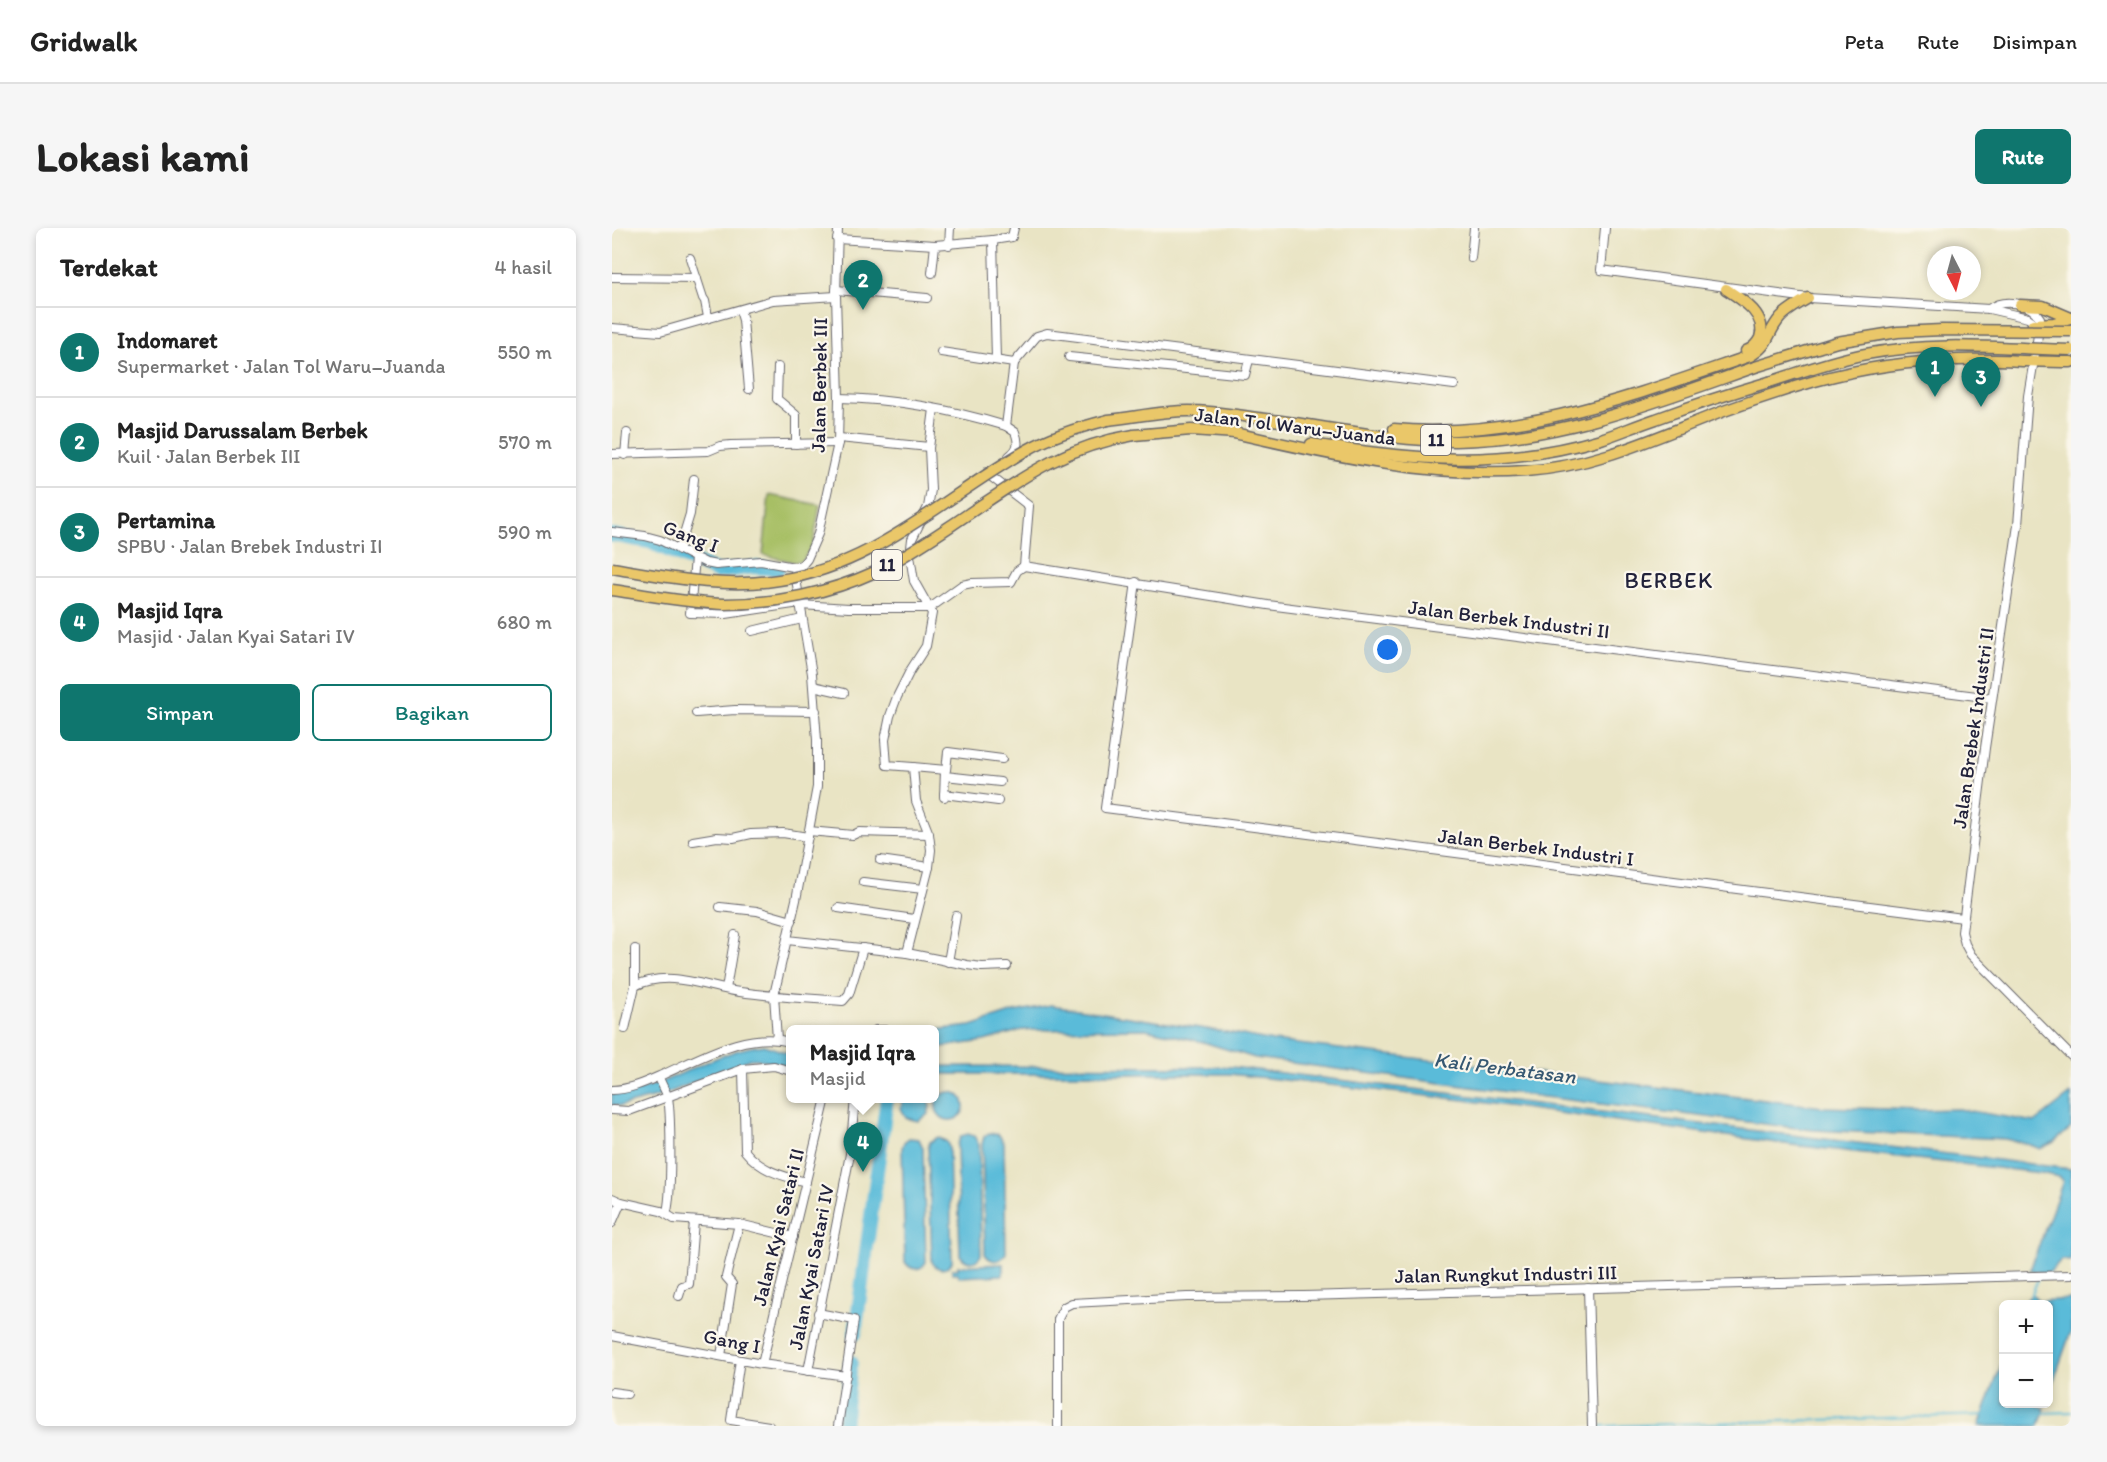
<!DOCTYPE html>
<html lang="id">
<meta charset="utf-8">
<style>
:root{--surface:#fff;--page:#f6f6f6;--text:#222;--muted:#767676;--line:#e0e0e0;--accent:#0f766e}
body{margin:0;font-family:Itim,sans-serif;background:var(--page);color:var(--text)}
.controls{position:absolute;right:18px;bottom:18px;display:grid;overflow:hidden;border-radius:9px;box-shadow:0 3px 9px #0003}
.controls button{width:54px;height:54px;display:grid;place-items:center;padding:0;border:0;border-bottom:2px solid var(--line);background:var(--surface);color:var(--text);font:30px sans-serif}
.compass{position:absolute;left:1315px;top:18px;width:54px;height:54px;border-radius:50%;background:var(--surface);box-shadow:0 3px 9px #0003;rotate:174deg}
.you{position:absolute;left:776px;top:422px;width:21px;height:21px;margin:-15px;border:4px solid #fff;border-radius:50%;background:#1a73e8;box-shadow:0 0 0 9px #1a73e833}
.badge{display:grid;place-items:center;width:39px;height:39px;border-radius:50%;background:var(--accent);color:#fff;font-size:20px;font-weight:700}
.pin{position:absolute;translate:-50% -50px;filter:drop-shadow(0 2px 3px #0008)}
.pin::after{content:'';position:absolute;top:32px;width:21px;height:18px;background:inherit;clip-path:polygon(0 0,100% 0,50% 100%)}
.popup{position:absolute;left:174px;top:797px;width:153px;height:78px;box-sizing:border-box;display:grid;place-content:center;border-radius:9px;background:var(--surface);filter:drop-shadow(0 2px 4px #0005);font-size:20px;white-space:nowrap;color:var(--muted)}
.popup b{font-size:22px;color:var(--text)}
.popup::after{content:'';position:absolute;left:50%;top:100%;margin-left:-12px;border:12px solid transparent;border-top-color:var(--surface)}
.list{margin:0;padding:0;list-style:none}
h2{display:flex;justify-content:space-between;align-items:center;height:78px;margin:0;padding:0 24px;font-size:26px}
h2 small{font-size:20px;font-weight:400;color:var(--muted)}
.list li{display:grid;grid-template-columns:39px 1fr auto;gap:18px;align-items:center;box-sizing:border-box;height:90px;padding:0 24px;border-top:2px solid var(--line)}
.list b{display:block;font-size:22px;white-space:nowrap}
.list p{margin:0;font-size:20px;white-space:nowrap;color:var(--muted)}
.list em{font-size:20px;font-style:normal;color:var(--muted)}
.actions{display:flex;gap:12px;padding:18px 24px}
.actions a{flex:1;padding:14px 0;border:2px solid var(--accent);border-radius:9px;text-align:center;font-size:21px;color:var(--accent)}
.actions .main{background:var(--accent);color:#fff}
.map{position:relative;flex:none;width:1459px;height:1198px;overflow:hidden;border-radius:9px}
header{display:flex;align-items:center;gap:36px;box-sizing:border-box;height:84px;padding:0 30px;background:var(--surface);border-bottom:2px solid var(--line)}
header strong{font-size:28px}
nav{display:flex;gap:33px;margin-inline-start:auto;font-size:21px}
.intro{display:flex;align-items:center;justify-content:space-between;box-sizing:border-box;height:144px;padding:0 36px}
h1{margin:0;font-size:42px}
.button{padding:15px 27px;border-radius:9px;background:var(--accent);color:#fff;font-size:21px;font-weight:700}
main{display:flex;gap:36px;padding:0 36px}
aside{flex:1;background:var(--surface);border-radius:9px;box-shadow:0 3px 9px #0003}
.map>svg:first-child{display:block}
.green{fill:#a7bf65;stroke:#647050;stroke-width:1.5}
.water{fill:#5abbd9;stroke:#3e6e8a;stroke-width:1.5}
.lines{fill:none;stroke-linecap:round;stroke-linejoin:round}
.stream{stroke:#5abbd9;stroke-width:2}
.river{stroke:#5abbd9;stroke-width:14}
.minor-casing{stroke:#68666b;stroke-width:10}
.highway-casing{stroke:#68666b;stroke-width:13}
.minor{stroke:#fff;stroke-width:8}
.highway{stroke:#eac769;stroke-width:10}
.highway-bridge-casing{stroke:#68666b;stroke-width:13;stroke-linecap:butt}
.highway-bridge{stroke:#eac769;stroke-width:10}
.labels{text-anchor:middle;stroke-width:4.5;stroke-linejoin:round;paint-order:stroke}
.shield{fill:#fbf7ec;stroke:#636270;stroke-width:1.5}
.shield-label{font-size:18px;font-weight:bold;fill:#22223b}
.street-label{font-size:20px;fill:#22223b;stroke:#fbf7ec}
.water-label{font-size:21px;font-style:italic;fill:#365872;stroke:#fbf7ec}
.quarter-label{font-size:22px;letter-spacing:1.5px;fill:#22223b;stroke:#fbf7ec}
</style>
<header>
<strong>Gridwalk</strong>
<nav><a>Peta</a><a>Rute</a><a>Disimpan</a></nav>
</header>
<div class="intro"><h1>Lokasi kami</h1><a class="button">Rute</a></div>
<main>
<aside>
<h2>Terdekat<small>4 hasil</small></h2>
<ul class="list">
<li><span class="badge">1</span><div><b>Indomaret</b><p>Supermarket · Jalan Tol Waru–Juanda</p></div><em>550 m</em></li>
<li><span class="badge">2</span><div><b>Masjid Darussalam Berbek</b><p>Kuil · Jalan Berbek III</p></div><em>570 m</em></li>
<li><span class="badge">3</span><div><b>Pertamina</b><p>SPBU · Jalan Brebek Industri II</p></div><em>590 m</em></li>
<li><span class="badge">4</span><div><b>Masjid Iqra</b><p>Masjid · Jalan Kyai Satari IV</p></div><em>680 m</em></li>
</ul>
<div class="actions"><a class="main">Simpan</a><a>Bagikan</a></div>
</aside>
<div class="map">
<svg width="1459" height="1198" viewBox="0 0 1459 1198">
<rect width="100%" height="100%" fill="#fbf7ec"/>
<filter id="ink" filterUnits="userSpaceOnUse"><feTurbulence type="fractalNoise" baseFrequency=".0167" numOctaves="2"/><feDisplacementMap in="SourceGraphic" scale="12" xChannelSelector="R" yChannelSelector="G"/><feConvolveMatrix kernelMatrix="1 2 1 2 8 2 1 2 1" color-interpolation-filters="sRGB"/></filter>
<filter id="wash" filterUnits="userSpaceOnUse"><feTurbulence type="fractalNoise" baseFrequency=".008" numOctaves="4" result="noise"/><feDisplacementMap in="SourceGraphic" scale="24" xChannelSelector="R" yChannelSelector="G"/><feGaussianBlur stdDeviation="1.35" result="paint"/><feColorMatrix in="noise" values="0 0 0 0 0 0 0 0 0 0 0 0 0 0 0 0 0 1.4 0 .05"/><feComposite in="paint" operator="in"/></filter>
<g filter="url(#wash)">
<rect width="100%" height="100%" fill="#e9e4c4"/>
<polygon class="green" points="157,267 208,277 201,317 190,333 182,334 151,327"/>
<g class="water">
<polygon points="439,777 620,805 661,813 1211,879 1307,882 1347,881 1423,894 1459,866 1459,900 1442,914 1428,921 1419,917 1393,911 1201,902 932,869 643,830 591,814 534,801 410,802 372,813 323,820 323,802 359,798 402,784"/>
<path d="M152,817L179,826V839L145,831H138L51,867L9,878L0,877V866C54,863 99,822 152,817Z"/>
<polygon points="323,838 620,839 1459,941 1459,1033 1449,1032 1436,1046 1418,1042 1451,953 1447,949 1429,945 1180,917 852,872 618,846 323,846"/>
<circle cx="338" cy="878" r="14"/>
<polygon points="291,871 315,871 318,878 316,886 306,893 294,890 289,880"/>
<path d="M377,905L387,907L392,915L394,1025C389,1035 379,1035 373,1026L370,916L372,909Z"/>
<path d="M356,906L362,908L367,917L369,1027C364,1036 354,1036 348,1027L345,917L349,908Z"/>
<path d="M326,909L335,914L337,920L340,1034C335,1043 325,1043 320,1034L316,920L318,914Z"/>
<path d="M297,910L307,911L311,920L314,1034C309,1043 299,1043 293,1034L290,920L292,914Z"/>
<polygon points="391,1036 391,1047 347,1049 346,1045 340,1045 340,1041 346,1041 346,1038"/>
<polygon points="1420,1066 1427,1073 1459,1071 1459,1103 1438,1163 1436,1163 1436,1076 1411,1076"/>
<polygon points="1391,1132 1392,1176 1420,1176 1433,1180 1427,1198 1367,1198"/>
</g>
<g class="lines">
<g class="stream">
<polyline points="1419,1068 1426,1051"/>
<polyline points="1429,1185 1459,1184"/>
<polyline points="989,1198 1375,1187"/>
</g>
<g class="river">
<polyline points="0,307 38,314 105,344 142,339 166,341"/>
<polyline points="243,1106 275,870"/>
<polyline points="232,1198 239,1134"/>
</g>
</g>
</g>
<g filter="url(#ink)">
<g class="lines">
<g class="minor-casing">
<g id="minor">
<polyline points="993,0 989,42 1196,70 1377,81 1416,90 1419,92 1422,100"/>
<polyline points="225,11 323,17 381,12"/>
<polyline points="337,17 338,0"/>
<polyline points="78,30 91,70 93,73 96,89"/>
<polyline points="859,30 862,0"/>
<polyline points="320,45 323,17"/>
<polyline points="0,49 85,50"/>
<polyline points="224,62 315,70"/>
<path d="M1377,81C1391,70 1418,74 1428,90V95L1416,168L1406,297L1373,520L1350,704L1353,716L1359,727L1459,828"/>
<polyline points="128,82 131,92 137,161"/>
<polyline points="0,100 48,104 161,72 224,68"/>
<polyline points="329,124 402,135"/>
<polyline points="457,129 633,147 637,132"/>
<polyline points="384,131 381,12 400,9 402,0"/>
<polyline points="402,135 425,108 435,105 842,157"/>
<polyline points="166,139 165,171 184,187 184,216"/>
<path d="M227,170C283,171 341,182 394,198L403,204C407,214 407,221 397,228"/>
<polyline points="394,198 402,135"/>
<polyline points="227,210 317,219"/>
<polyline points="0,226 96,223 108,218 119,217 226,215"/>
<polyline points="13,227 15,205"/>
<polyline points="376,243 377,247 417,278 412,338"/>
<polyline points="0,304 33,308 48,312 94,335 104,337 149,333 182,339 190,337 195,331 206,306 226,215 227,170 224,68 226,0"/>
<polyline points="67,322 78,286 82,251"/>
<polyline points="83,330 78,385 114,386 188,375"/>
<polyline points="412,338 656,377 1380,470"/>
<polyline points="524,354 493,580 1351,690"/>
<polyline points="188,377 237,380 318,380 350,357 360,355 399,354 405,343 412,338"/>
<polyline points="140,403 190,391"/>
<polyline points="201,458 232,465"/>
<polyline points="84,485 123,482 204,483"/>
<polyline points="301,539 334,542 336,524 390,531"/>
<polyline points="333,548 388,554"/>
<polyline points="332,566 386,573"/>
<polyline points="332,569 333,543"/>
<polyline points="197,603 241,607 247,604 317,606"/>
<polyline points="81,613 105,609 121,610 139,606 171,605 196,609"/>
<polyline points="268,632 317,639"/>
<polyline points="251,654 311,661"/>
<polyline points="108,679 145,683 180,693"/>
<polyline points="226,680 302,691"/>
<polyline points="175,712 295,725 355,737 370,739 395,738"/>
<polyline points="295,725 317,639 319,622 317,606 304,573 301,539 275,537 273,512 278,488 285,469 298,443 314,418 320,385 302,353 298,328 300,311 316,279 319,262 317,220 322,181"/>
<polyline points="336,734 344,688"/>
<polyline points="23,758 23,721"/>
<polyline points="114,761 123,707"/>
<path d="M13,801L23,758C57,741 93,759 128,764C162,769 197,770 231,773L237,766L251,720"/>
<polyline points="264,802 273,802"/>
<polyline points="165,811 162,767 184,672 205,559 205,512 200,446 183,345"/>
<path d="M131,841L133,923C149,943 170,948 194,954"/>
<path d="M47,849C49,856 54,863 56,870C59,886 60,974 54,986"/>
<path d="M0,862C18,862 36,853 52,846C93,828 134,803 179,814"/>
<polyline points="0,882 17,883 131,841 162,838 179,843"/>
<polyline points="0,970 9,974 49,983 62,991 127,996 181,1009"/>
<polyline points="0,995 9,974"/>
<polyline points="976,1060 980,1198"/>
<polyline points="67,1068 70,1058 77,1056 82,993"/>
<polyline points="206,1085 242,1092 226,1198"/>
<polyline points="0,1108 150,1136 234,1148"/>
<polyline points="109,1128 120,1056 114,1049 127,996"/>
<polyline points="128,1132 119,1192 157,1198"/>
<polyline points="150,1136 214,870"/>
<polyline points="196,1143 238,926 243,870"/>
<polyline points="0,1164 15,1166"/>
<polyline points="446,1198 446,1091 452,1079 460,1075 575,1069 692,1068 1459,1047"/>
</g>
</g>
<g class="highway-casing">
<g id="highway">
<path d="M1114,61C1129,71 1156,87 1148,110C1145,116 1140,121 1134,123"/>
<polyline points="1408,77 1431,78 1459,90"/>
<polyline points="1421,96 1442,95 1458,90"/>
<path d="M496,192C523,189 550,183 577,183C603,183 629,188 654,191C717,199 781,213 844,213C948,212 1046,173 1143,139"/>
<path d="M782,201C906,212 1023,167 1138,128C1158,117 1155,105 1168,90C1175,82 1187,76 1196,70"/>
<path d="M618,204C715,226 814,250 914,243C986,238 1046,208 1112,183C1142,172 1172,162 1203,153C1250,140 1297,133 1346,132C1383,131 1421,134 1459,134"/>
<polyline points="522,207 579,202 624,205"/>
<path d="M699,216C802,232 887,241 989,211C1007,205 1026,197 1044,191C1082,177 1119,165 1157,154"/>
</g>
</g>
<use href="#minor" class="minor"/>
<use href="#highway" class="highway"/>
<g class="highway-bridge-casing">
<g id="highway-bridge">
<polyline points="1143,139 1225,114 1286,104 1330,102 1459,103"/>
<path d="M1157,154C1189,144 1221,132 1254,126C1321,113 1391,120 1459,122"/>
<path d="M0,340C55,349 112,361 167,352C264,338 333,268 415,222C439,208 468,199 496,192"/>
<path d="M0,362C37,367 75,375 113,376C163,376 217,365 263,344C289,331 313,315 337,299C401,257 443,220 522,207"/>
</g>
</g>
<use href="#highway-bridge" class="highway-bridge"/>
</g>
</g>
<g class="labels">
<g class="shield">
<rect x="809" y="197" width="30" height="30" rx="4.5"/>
<rect x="260" y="322" width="30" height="30" rx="4.5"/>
</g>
<g class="shield-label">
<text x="824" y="218">11</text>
<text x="275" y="343">11</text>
</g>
<g class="street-label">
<text transform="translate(207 157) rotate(-89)" y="7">Jalan Berbek III</text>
<text transform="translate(683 198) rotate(7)" y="7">Jalan Tol Waru–Juanda</text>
<text transform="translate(79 308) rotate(21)" y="7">Gang I</text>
<text transform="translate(897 391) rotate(7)" y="7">Jalan Berbek Industri II</text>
<text transform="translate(1361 500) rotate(-82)" y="7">Jalan Brebek Industri II</text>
<text transform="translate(924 619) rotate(7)" y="7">Jalan Berbek Industri I</text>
<text transform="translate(166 999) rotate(-76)" y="7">Jalan Kyai Satari II</text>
<text transform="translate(199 1039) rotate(-79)" y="7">Jalan Kyai Satari IV</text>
<text transform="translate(894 1046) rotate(-1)" y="7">Jalan Rungkut Industri III</text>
<text transform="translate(120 1113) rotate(11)" y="7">Gang I</text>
</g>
<g class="water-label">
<text transform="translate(893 840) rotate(7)" y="7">Kali Perbatasan</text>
</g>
<g class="quarter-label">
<text x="1057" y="360">BERBEK</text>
</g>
</g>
</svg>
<div class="controls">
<button>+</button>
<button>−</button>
</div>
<svg class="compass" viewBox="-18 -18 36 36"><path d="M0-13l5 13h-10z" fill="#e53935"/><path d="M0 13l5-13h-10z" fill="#767676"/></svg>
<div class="you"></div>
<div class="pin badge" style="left:1323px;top:169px">1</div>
<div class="pin badge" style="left:251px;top:82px">2</div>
<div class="pin badge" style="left:1369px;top:179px">3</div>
<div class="pin badge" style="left:251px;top:944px">4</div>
<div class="popup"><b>Masjid Iqra</b>Masjid</div>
</div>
</main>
